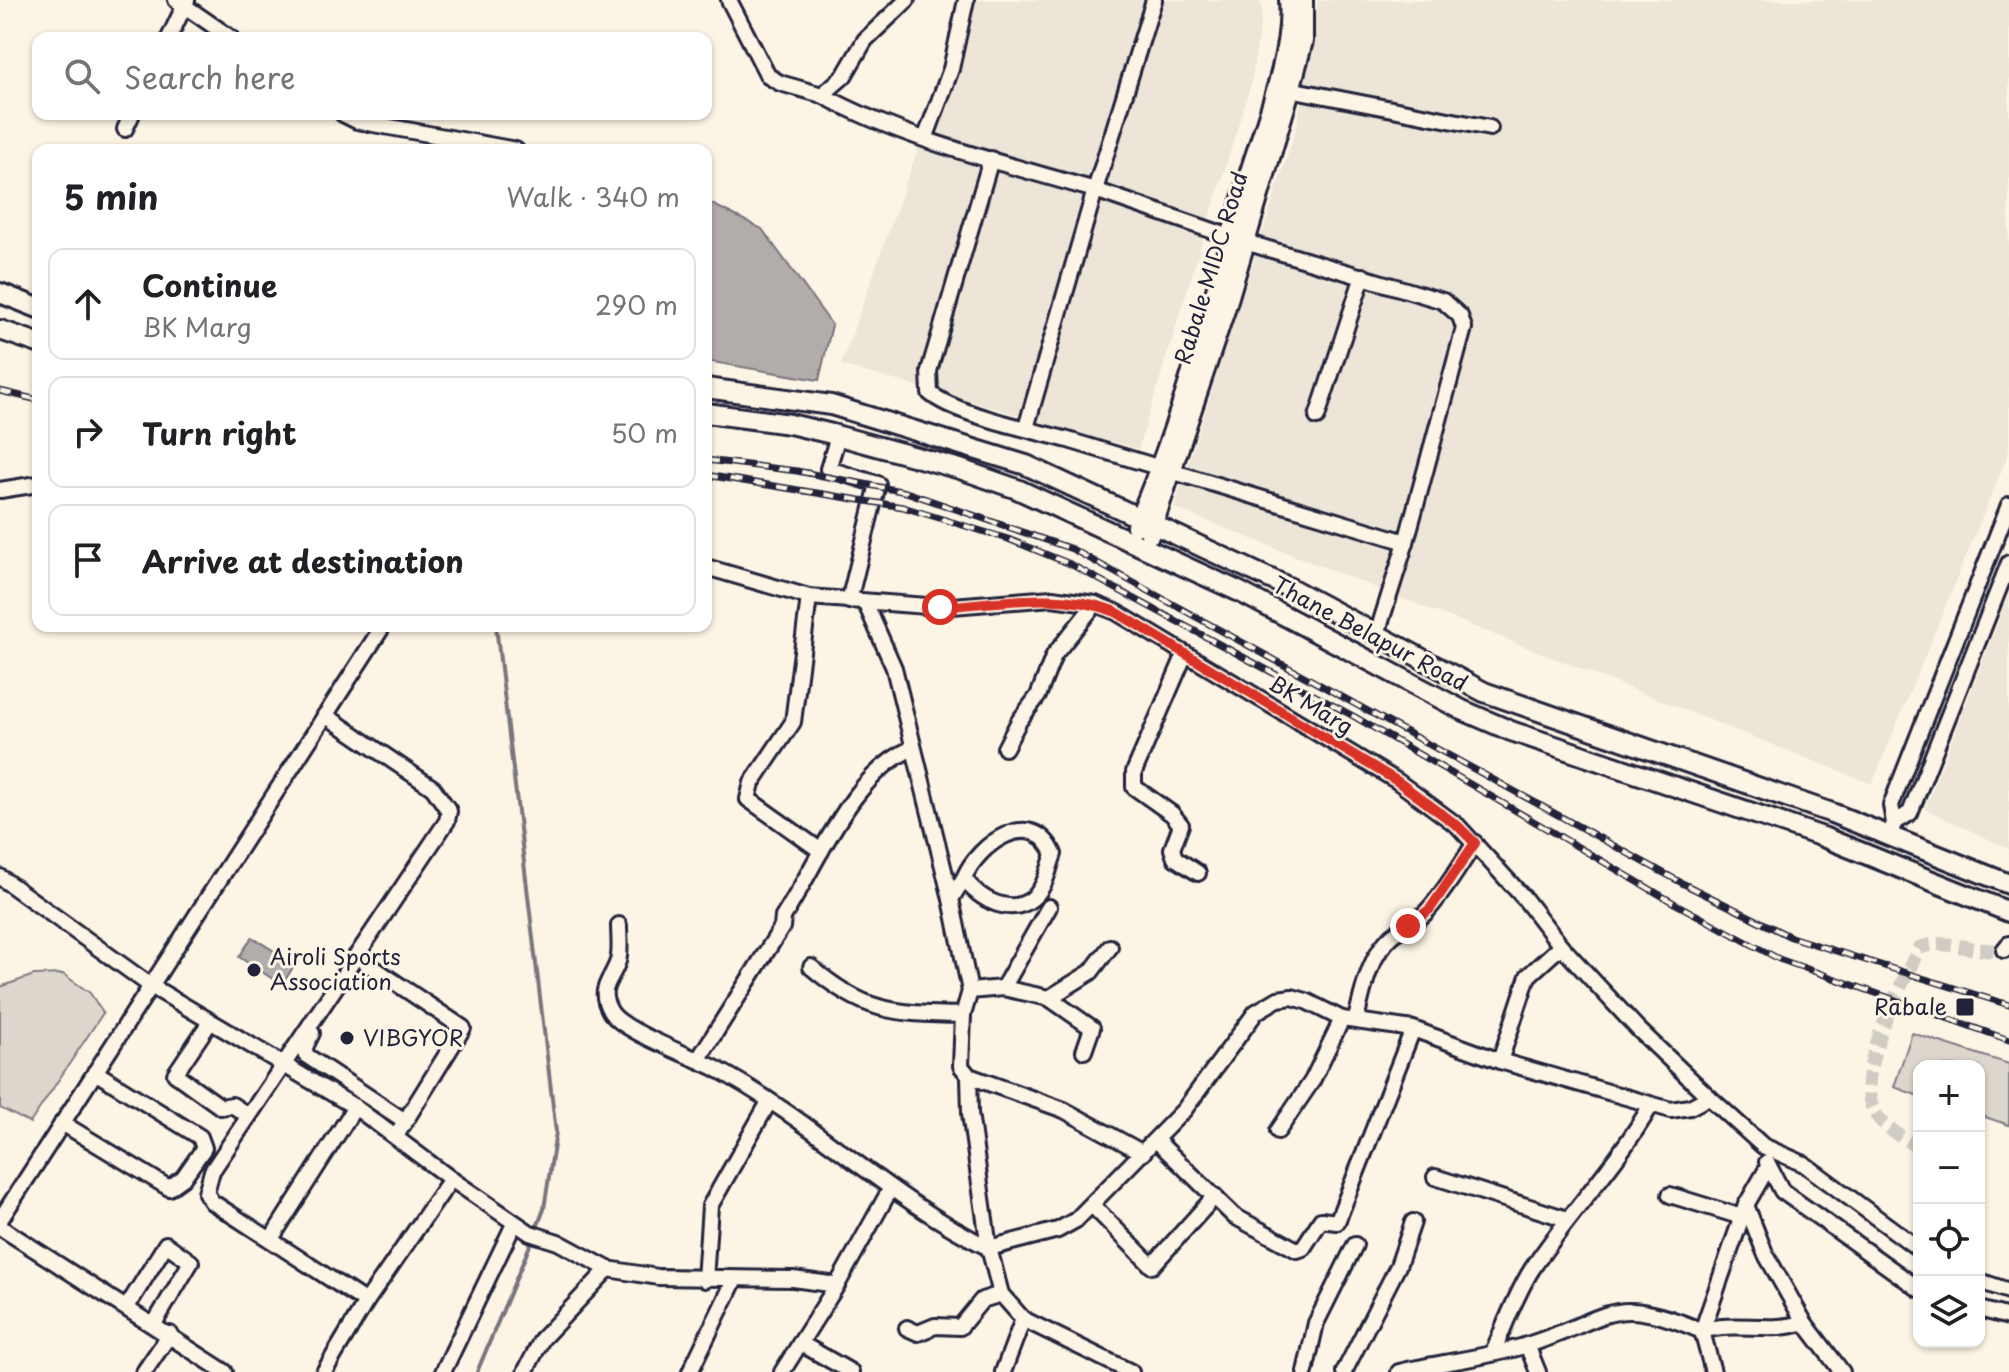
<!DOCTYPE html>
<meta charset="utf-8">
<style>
:root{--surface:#fff;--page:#f6f6f6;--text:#202124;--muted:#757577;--line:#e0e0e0}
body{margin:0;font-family:"Playpen Sans",sans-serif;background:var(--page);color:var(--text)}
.controls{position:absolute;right:24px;bottom:24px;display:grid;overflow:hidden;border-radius:16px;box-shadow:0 2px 6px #0004}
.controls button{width:72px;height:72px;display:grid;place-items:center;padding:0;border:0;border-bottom:2px solid var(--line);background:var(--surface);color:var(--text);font:40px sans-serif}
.stop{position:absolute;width:24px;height:24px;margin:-18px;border:6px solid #d93025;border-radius:50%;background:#fff}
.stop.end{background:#d93025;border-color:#fff;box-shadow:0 2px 8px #0008}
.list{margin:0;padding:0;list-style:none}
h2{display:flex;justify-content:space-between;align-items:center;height:104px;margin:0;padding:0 32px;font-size:34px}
h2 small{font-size:26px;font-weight:400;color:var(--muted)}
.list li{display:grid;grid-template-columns:52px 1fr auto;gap:24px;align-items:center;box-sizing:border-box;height:112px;margin:0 16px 16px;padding:0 16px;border:2px solid var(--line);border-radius:16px}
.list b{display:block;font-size:30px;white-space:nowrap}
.list p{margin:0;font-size:26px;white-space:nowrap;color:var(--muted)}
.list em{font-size:26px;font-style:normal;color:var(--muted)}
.icon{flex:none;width:44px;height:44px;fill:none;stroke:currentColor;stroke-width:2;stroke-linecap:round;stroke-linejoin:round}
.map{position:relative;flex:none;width:2009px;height:1372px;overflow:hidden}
.search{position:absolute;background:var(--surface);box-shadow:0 2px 6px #0004;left:32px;top:32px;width:680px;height:88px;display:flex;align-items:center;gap:20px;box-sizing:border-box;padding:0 28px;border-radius:16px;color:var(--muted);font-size:30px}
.panel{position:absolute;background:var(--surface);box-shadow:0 2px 6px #0004;left:32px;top:144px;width:680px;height:488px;border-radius:16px}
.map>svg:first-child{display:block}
.built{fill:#ece5d8}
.green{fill:#dcd6cc;stroke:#7f7c84;stroke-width:2}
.water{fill:#b2adab;stroke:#78757e;stroke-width:2}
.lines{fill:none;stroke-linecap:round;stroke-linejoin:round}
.stream{stroke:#78757e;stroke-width:4}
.minor-tunnel{stroke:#d0cbc3;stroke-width:14;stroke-dasharray:14 7;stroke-linecap:butt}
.minor-casing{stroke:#22223b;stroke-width:20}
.major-casing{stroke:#22223b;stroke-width:24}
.minor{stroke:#fcf5e5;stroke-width:14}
.major{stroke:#fcf5e5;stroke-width:18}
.rail-casing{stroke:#22223b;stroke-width:7}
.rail{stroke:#fcf5e5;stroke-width:4;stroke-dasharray:12;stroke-linecap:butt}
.route{stroke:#d93025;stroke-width:10}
.poi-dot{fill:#22223b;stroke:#fcf5e5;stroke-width:3}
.labels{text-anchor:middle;stroke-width:6;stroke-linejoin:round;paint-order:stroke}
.street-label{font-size:22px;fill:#22223b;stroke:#fcf5e5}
.poi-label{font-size:22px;fill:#22223b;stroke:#fcf5e5;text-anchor:start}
</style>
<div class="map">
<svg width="2009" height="1372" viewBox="0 0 2009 1372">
<rect width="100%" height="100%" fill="#fcf5e5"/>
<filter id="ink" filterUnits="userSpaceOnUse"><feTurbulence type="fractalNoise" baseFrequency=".0125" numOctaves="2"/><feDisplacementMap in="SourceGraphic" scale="16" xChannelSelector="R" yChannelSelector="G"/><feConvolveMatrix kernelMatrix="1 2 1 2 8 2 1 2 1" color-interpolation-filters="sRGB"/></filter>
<g filter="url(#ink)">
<g class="built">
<polygon points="971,0 1260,0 1262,12 1251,84 1138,449 841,365"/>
<polygon points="1318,0 2009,0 2009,452 1872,784 1174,508 1297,126"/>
<polygon points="2009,594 2009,849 1925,809"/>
</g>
<g class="green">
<polygon points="63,974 90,993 103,1013 30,1123 0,1108 0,987 34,975"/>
<polygon points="1912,1033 2009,1064 2009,1125 1979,1115 1979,1066 1919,1066 1919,1096 1894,1087"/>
</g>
<g class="water">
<polygon points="706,201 762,229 832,325 819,380 706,361"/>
<polygon points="252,937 295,964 282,985 239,957"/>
</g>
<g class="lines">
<g class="stream">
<polyline points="496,626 556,1132 544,1209 536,1230"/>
<polyline points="477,1372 533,1238"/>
</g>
<path class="minor-tunnel" d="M1919,1148C1905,1139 1884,1128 1875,1113C1851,1073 1902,986 1919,948C1947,937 1974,954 2004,950"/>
<g class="minor-casing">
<g id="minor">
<polyline points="176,0 231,38"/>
<polyline points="729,0 768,76 780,83 822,95 844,76 865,40 907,0"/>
<polyline points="169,38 187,0"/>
<polyline points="1284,88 1490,128"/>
<path d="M822,95C907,141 1003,163 1095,190L1154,0"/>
<polyline points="343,114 357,121 516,150"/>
<polyline points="125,129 132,114"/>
<polyline points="925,139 951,69 966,0"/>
<path d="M991,159L929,371L930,393C956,415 1033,430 1068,440C1180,473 1293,508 1406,542L1464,328L1460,316L1443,301L1245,242L1095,190L1026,428"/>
<polyline points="1317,417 1363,276"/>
<polyline points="838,436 828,469 878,484 849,601"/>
<polyline points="0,490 38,484"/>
<polyline points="706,567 809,597 940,607 1052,598 1095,604 1116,612 1397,781 1458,826 1524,898 1561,946 1638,1029 1709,1097 1763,1146 1804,1164 1919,1249"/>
<polyline points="809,597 793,722 752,783 748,799 821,851"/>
<polyline points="865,602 894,668 951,899 970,991 963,1015 961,1066 969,1076 1064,1110 1143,1153"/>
<polyline points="1377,634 1406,542"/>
<polyline points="1185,654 1134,772 1134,787 1172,814 1181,825 1172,849 1175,858 1198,873"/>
<polyline points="325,715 433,788 449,811 447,821 212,1171 206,1193 212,1202 366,1302"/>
<polyline points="1005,748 1019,721 1038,696 1054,655 1095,604"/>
<polyline points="1894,823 1910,813 2009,563"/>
<polyline points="1890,835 1894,823 1891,805 2009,505"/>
<polyline points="0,877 151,986 355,1107 451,1179 530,1233 558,1242 608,1269 658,1277 793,1279 837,1285"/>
<path d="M951,899L964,878C978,900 1014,919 1036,895C1046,885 1049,867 1054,854C1032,805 978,844 964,878"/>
<path d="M619,925C619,936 621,951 618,961C611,982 597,988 610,1011C621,1031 692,1056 715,1068C813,1120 891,1200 989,1248L1058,1230L1076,1220L1184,1110L1256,1012L1278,999L1292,997L1306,1001L1342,1019L1413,1029L1500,1061L1671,1110L1690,1107L1709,1097"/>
<polyline points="2004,950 2009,944"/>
<polyline points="356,956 463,1028 396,1136"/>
<path d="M811,967C866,1014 894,1013 963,1015"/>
<polyline points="1003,988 1049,907"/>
<polyline points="970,991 1003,988 1049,998 1091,972 1110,947"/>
<polyline points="1049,998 1092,1028 1084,1051"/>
<path d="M1356,1019C1363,991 1369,955 1393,935C1405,926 1418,922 1428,910C1446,890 1460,865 1475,843"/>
<polyline points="210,1022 175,1074 221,1107 232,1105 249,1116"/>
<polyline points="312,1033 304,1049 307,1056 405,1121"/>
<path d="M698,1060L782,927L783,917C819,862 850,775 913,748"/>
<polyline points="1500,1061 1528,976 1561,946"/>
<polyline points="969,1076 970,1113 989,1248 1001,1294 1023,1319 1131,1372"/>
<polyline points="62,1123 169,1188 183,1178 204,1148 200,1137 95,1072"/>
<polyline points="1278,1131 1312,1081 1342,1019"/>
<polyline points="1156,1140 1234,1216 1297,1250 1303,1248 1321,1220 1337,1222 1413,1029"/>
<polyline points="1767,1162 1782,1191 1919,1289"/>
<polyline points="1435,1177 1567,1219"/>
<polyline points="1670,1195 1742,1217"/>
<polyline points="1092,1205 1152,1266 1215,1196"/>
<polyline points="1746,1205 1765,1253 1804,1322 1842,1372"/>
<polyline points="0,1220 383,626"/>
<polyline points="0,1227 225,1372"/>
<polyline points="271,1239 355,1107"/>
<polyline points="705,1280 710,1206 769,1102"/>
<polyline points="1979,1281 2009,1291"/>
<polyline points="127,1307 166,1244 191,1262 154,1324"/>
<polyline points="1979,1309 2009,1317"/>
<polyline points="907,1328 918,1333 935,1326 960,1327 982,1300 1001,1294"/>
<polyline points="800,1343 851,1372"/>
<polyline points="1527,1345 1538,1372"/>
<path d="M1493,1352C1505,1325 1516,1294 1532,1269C1570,1212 1617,1165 1651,1105"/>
<polyline points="144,1372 170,1334"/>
<polyline points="324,1372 366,1302 451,1179"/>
<polyline points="443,1372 514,1224"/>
<polyline points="525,1372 542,1339 608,1269"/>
<polyline points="690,1372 735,1279"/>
<polyline points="782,1372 837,1285 891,1188"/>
<polyline points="1003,1372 1023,1319"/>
<polyline points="1305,1372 1316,1323 1355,1245"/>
<polyline points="1344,1372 1398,1266 1413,1222"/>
<path d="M1399,1372C1441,1362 1486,1358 1527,1345C1611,1319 1609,1291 1702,1331C1735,1320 1771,1334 1804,1322"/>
<polyline points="1713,1372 1702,1331 1746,1205 1768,1167"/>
</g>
</g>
<g class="major-casing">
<g id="major">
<polyline points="0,293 38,308"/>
<polyline points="0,330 38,343"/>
<polyline points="706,388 831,405 1026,465 1292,589 1484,692 1832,813 2009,884"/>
<polyline points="706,413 790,424 832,434 960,469 1017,489 1240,592 1462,710 1511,731 1823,837 2009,912"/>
<path d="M1136,526C1185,415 1214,294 1248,178C1264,126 1294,53 1289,0"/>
<polyline points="1150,534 1225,310 1290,90 1303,41 1303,0"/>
</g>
</g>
<use href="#minor" class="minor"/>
<use href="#major" class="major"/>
<g class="rail-casing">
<g id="rail">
<polyline points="0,391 38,400"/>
<polyline points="706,460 797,471 906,492 1072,549 1682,883 1791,937 2009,1005"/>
<polyline points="706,475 903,507 1008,539 1070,564 1355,717 1674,903 1779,959 2009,1040"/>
</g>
</g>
<use href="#rail" class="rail"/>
</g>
</g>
<g class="lines" filter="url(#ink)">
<path class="route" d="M940,607C998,603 1060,590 1116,612L1397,781L1458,826L1475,843L1430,909L1408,926"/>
</g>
<g class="poi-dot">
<circle cx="254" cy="970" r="8"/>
<rect x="1955" y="997" width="20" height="20" rx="4"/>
<circle cx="347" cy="1038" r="8"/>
</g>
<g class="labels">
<g class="street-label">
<text transform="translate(1211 268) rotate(-73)" y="8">Rabale MIDC Road</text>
<text transform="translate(1370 634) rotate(28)" y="8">Thane Belapur Road</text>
<text transform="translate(1311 705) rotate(31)" y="8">BK Marg</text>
</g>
<g class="poi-label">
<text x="270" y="965">Airoli Sports<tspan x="270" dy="25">Association</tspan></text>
<text x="1947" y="1015" text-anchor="end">Rabale</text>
<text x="363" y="1046">VIBGYOR</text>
</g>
</g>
</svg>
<div class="controls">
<button>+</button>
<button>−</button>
<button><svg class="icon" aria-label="locate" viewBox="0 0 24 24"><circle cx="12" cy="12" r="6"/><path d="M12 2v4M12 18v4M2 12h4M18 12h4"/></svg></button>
<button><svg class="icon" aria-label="layers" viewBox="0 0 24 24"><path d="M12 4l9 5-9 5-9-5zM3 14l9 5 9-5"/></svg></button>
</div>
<div class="stop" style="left:940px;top:607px"></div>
<div class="stop end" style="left:1408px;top:926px"></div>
<div class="search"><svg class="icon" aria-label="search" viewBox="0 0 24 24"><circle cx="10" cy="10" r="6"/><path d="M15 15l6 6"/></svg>Search here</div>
<section class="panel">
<h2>5 min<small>Walk · 340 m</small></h2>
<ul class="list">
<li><svg class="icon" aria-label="ahead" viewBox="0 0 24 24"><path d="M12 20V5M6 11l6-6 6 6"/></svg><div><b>Continue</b><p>BK Marg</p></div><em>290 m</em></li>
<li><svg class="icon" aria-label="right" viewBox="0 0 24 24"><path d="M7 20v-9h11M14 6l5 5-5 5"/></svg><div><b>Turn right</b></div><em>50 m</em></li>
<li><svg class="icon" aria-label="arrive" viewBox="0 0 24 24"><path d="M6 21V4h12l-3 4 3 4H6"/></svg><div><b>Arrive at destination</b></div></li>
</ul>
</section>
</div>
